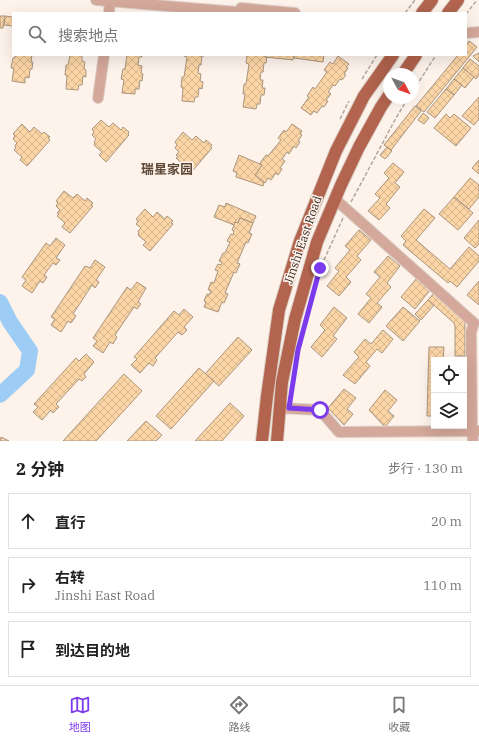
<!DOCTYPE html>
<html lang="zh">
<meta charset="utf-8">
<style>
:root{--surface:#fff;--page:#f6f6f6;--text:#222;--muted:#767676;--line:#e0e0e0;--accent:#7c3aed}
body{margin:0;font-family:"IBM Plex Serif","Noto Sans SC",serif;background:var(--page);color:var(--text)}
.controls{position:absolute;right:12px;bottom:12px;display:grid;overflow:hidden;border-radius:0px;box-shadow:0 4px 16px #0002}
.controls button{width:36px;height:36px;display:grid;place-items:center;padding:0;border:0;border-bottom:1px solid var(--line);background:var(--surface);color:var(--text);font:20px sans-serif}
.compass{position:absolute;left:383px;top:68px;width:36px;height:36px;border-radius:50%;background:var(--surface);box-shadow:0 4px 16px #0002;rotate:131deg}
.stop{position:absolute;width:12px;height:12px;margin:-9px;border:3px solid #7c3aed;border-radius:50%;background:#fff}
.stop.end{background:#7c3aed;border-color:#fff;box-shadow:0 1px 4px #0008}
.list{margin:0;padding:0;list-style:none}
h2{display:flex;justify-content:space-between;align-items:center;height:52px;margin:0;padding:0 16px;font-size:17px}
h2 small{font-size:13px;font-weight:400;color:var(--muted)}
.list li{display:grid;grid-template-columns:26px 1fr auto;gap:12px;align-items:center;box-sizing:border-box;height:56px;margin:0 8px 8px;padding:0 8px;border:1px solid var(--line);border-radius:0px}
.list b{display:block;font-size:15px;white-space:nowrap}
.list p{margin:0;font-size:13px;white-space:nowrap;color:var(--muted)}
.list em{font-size:13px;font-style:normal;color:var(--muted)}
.icon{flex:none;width:22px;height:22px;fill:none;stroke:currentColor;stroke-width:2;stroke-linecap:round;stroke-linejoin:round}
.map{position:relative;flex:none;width:479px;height:441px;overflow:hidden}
.search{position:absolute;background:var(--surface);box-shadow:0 4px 16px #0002;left:12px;right:12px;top:12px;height:44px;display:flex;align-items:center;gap:10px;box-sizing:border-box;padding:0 14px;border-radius:0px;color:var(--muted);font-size:15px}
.sheet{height:244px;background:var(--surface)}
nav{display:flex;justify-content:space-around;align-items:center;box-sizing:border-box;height:56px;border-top:1px solid var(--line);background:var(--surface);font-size:11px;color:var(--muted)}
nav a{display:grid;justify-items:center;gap:2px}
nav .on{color:var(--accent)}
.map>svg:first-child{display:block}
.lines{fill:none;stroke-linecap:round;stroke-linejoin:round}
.river{stroke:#9dccf4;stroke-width:16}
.building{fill:url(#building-cross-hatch);stroke:#a8957e}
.minor-casing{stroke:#dbd0c8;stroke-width:12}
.major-casing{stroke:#dbd0c8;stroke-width:14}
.path{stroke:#b2a79f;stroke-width:1.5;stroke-dasharray:4 2;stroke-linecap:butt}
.minor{stroke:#d4a89b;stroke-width:10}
.major{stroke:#b2644e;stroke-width:12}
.route{stroke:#7c3aed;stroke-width:5}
.labels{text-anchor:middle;stroke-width:3;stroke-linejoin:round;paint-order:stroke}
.street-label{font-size:12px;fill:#392f27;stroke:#fef3eb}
.neighbourhood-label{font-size:13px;font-weight:bold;fill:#5d4737;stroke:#fef3eb}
</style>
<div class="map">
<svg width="479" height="441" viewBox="0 0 479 441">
<defs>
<pattern id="building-cross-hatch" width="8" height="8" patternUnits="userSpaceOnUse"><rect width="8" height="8" fill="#fcd5a6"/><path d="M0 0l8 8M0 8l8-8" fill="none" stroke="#d9b78f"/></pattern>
</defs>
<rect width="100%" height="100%" fill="#fef3eb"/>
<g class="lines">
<polyline class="river" points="0,302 10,322 30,351 27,370 0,395"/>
</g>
<g class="building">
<polygon points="0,16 5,16 3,28 0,28"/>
<polygon points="5,16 13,17 13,26 4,25"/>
<polygon points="469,41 477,47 424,112 416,106 458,55 466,55 466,45"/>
<polygon points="479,53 479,62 473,56"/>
<polygon points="15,55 32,55 31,62 33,62 32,69 30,69 29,78 25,77 25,83 12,81 14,68 11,68 13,58 15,58"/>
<polygon points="70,55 82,55 82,61 85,62 84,69 86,70 86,77 83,76 82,85 79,85 78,90 66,89 67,75 65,75 66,65 68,65"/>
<polygon points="127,55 142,55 142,57 139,57 138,65 142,66 141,73 143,74 142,81 140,80 139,89 135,89 135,94 122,93 124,80 121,79 123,69 125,69"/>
<polygon points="184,55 205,55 204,56 202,56 201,65 199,65 198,73 201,74 200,81 203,82 202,89 199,88 198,97 195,97 194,102 182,101 183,88 181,87 182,77 184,77 187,57 184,56"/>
<polygon points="247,55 266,55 265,57 267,57 266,63 264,63 263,72 261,72 260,80 263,80 262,88 265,88 264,95 261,95 260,104 257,104 256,109 243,107 245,94 243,94 244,84 246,84 249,64 246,63"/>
<polygon points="266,55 294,55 293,60 265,57"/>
<polygon points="294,55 324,55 323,62 294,58"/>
<polygon points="338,56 349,64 346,67 348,68 344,74 346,75 342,80 340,79 335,86 333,85 328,92 331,94 326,100 328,101 324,107 322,106 317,113 314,111 311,115 301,108 309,97 307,96 313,87 315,89 327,72 324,70 330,62 333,64"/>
<polygon points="470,59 479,66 479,75 476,79 463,68"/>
<polygon points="463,68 474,77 465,88 454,79"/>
<polygon points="454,79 462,85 454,95 446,89"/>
<polygon points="446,89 454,95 435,118 427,112"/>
<polygon points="479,97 479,119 474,125 462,116"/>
<polygon points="415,106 421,111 391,150 384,145"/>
<polygon points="423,113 429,118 424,124 418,120"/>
<polygon points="446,114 450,118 454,114 471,128 456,146 434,128"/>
<polygon points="101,120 109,127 113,123 121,130 123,127 129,132 128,134 129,135 106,162 99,155 102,152 94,145 95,143 94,142 96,139 92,135 94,132 92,129"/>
<polygon points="22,124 30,132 34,127 42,134 44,132 50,137 48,138 50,140 27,166 20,160 22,157 14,150 16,148 15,146 17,143 13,139 15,136 13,134"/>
<polygon points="292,124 302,131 300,134 302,135 298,141 300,142 296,148 294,146 289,154 287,152 282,159 285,161 280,168 282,169 278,175 276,173 271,180 268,178 265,183 255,175 262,165 260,163 266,155 268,156 281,140 278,138 284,130 286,132"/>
<polygon points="183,132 192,140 196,136 204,143 206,140 212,145 210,147 212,148 189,175 181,168 184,165 176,158 178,156 176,155 179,152 175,148 177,145 175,142"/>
<polygon points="387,147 392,151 385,159 380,155"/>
<polygon points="239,155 262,165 255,175 264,182 263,186 236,177 237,173 233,171"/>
<polygon points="479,160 479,174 472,168"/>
<polygon points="393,163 404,172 395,183 400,187 386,204 390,208 379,220 368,211 380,198 375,194 389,178 384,173"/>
<polygon points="470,178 479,185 479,197 469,209 454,197"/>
<polygon points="64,191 73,198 77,194 85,201 87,198 93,203 91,205 93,206 70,233 62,227 65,223 57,216 59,214 57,213 60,210 56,206 58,203 56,201"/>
<polygon points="454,197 473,213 458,230 439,214"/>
<polygon points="226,203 256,216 253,223 240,218 238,223 235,222 234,225 214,217 219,205 225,207"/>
<polygon points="145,209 153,217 157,212 165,219 167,216 173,221 171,223 173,224 150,251 143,245 146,242 138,235 139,233 138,231 141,228 136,224 138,221 136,219"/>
<polygon points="424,209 435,218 416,240 450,269 469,247 479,256 479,261 457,287 450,281 448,283 403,245 406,241 401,236"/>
<polygon points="240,218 253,223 249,233 252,234 248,243 246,242 237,263 240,264 236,273 234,272 225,293 228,294 224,303 222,302 218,312 204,307 206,302 204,301 207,294 209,295 211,290 208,290 211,282 214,283 218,271 215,270 218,264 221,265 222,262 219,261 223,253 225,253 230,242 227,241 231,234 233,235 234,231 232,230 234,225 235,222 238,223"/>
<polygon points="479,220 479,244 475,248 464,238"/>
<polygon points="359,230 371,240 357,256 361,260 346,277 351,282 339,296 327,286 339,271 335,268 350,250 345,246"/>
<polygon points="56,238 65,245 56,258 60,260 56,265 53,263 44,275 47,277 43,283 40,281 32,293 22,286 26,280 22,277 46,243 50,246"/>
<polygon points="388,256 400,266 387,283 391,287 377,303 382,307 369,323 358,314 371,298 366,294 380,277 374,272"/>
<polygon points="95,260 105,267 96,280 99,282 95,288 92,285 73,314 76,316 71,323 68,321 61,332 51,325 55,319 51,317 85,266 90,268"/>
<polygon points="417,278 430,290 415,309 401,297"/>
<polygon points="479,281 479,305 467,295"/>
<polygon points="137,282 146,288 138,302 141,304 137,309 134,307 115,335 117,337 113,344 110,342 103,353 93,346 97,341 93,338 127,287 131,290"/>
<polygon points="434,293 462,317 465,324 465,356 455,356 455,326 454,323 428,300"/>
<polygon points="428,300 434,305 421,320 415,314"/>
<polygon points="334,307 347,318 333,336 337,339 322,357 311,347 325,330 320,325"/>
<polygon points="403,307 420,321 403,341 386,326"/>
<polygon points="184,309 193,317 184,327 187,330 182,335 178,332 155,358 157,360 153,366 149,363 140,373 131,365 137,359 134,357 174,311 179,315"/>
<polygon points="383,330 393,339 382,353 377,349 366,362 370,366 355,384 343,375 359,357 354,352 365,339 371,344"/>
<polygon points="238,337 252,350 219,386 205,374"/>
<polygon points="429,347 444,347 443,360 434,360 434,416 427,416"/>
<polygon points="86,354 94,362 84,374 86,377 82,381 79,379 56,404 59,407 53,413 51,410 42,420 33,412 38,407 34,404 76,358 79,361"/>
<polygon points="464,364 466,365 465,400 464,400"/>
<polygon points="199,368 214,381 171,429 156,416"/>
<polygon points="124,374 142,391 96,441 63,441"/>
<polygon points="344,389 356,398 347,409 353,414 344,425 328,408"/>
<polygon points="385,390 397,400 388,411 394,416 385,427 369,410"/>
<polygon points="230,403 244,416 222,441 195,441"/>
<polygon points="464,407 465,407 465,427 455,427 455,426 464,426"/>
<polygon points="146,421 162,435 156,441 127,441"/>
<polygon points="1,437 9,441 0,441"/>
</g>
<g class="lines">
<g class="minor-casing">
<g id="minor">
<polyline points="96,0 249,13"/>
<polyline points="241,8 295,13"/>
<polyline points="109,13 110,0"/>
<polyline points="466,33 479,32"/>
<polyline points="98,98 104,55"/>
<polyline points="335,199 474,323 471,332 472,431 473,441"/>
<polyline points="280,408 320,410 339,432 479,431"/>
</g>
</g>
<g class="major-casing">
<g id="major">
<polyline points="422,13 432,0"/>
<polyline points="448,13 458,0"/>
<polyline points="403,74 416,55"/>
<polyline points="262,441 267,396 279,310 300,241 336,151 364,96 393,55"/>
<polyline points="277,441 282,382 295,319 317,242 341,185 359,147 381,107 389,95"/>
</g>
</g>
<g class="path">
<polyline points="405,13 415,0"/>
<polyline points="466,14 477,0"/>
<polyline points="362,79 377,55"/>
<polyline points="413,91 436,55"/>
<polyline points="340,119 349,101"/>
<polyline points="351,202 396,118 408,98"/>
<polyline points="324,260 343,218"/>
</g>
<use href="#minor" class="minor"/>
<use href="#major" class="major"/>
</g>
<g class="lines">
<polyline class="route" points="320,268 298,350 289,408 320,410"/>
</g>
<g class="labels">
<g class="street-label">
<text transform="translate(303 240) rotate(-71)" y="4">Jinshi East Road</text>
</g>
<g class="neighbourhood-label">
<text x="167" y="174">瑞星家园</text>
</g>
</g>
</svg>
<div class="controls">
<button><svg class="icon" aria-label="locate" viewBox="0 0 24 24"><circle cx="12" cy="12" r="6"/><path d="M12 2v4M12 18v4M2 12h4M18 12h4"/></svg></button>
<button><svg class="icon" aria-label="layers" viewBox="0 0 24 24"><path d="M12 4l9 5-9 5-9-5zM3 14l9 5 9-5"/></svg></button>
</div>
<svg class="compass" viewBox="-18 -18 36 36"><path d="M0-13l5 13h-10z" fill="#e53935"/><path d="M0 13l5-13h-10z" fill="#767676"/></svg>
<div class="stop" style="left:320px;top:410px"></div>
<div class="stop end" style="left:320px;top:268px"></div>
<div class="search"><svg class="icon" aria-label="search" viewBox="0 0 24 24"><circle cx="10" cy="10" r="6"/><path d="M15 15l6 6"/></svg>搜索地点</div>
</div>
<section class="sheet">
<h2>2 分钟<small>步行 · 130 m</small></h2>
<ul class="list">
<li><svg class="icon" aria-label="ahead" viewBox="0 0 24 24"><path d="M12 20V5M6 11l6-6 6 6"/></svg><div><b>直行</b></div><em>20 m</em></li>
<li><svg class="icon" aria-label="right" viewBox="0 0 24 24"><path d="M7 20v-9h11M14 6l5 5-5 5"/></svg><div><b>右转</b><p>Jinshi East Road</p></div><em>110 m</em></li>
<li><svg class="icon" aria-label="arrive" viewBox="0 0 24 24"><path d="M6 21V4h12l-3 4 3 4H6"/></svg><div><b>到达目的地</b></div></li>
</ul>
</section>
<nav>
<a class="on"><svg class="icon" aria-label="map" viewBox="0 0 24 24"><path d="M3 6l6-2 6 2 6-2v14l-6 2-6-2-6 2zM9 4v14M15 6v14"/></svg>地图</a>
<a><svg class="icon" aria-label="directions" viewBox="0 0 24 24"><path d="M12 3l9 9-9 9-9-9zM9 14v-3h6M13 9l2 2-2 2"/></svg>路线</a>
<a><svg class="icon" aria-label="saved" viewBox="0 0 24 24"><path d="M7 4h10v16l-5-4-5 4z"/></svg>收藏</a>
</nav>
